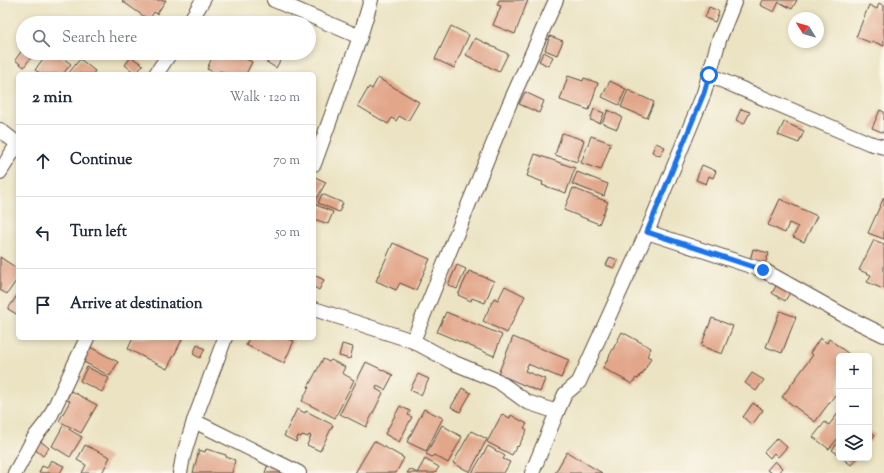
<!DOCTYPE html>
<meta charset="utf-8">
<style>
:root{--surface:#fff;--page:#f2f2f3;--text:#1f2937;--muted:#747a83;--line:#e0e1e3}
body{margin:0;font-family:"Sorts Mill Goudy",serif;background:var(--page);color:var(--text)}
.controls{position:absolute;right:12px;bottom:12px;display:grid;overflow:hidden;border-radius:6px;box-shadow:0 2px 6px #0003}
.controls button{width:36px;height:36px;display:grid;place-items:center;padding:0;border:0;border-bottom:1px solid var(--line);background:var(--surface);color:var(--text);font:20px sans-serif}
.compass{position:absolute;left:788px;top:12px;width:36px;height:36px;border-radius:50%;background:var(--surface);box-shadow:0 2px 6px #0003;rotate:307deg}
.stop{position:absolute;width:12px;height:12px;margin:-9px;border:3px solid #1a73e8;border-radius:50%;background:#fff}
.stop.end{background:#1a73e8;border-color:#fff;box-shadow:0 1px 4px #0008}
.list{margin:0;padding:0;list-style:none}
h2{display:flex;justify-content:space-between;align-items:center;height:52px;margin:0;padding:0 16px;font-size:17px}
h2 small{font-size:13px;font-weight:400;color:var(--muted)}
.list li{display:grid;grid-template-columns:26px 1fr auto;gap:12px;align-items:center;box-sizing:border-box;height:72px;padding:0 16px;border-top:1px solid var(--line)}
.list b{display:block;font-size:15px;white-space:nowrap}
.list em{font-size:13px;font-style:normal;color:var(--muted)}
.icon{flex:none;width:22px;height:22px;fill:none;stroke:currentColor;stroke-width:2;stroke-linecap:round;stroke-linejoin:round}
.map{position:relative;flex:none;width:884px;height:473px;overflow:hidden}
.search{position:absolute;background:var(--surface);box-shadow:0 2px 6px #0003;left:16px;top:16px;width:300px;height:44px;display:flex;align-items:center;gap:10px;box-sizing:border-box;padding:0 14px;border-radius:22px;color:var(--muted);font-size:15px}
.panel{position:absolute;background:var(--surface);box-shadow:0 2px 6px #0003;left:16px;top:72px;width:300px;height:268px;border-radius:6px}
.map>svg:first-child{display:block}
.building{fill:#e2a68a}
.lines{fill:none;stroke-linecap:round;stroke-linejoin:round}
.minor-casing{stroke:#554637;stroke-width:16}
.minor{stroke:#fff;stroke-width:14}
.route{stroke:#1a73e8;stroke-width:5}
</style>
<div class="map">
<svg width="884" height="473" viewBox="0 0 884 473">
<rect width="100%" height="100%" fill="#fbf7ec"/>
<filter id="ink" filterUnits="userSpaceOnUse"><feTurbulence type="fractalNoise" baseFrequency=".025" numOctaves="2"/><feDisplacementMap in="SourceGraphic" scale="8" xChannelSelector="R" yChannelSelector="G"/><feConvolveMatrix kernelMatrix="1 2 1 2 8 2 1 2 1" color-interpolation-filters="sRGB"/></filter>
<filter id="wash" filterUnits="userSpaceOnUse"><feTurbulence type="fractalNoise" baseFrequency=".012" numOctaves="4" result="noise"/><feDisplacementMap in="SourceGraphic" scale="16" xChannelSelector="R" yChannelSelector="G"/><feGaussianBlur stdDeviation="0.9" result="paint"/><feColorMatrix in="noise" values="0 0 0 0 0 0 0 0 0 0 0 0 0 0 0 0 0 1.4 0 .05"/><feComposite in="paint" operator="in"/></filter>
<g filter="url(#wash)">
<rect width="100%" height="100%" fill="#ebe3c2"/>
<g id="blocks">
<g class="building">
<polygon points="123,0 166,0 157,14 154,12 149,20 122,1"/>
<polygon points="499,0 528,0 515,34 493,25 501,6 497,5"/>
<polygon points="762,0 797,0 792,9 779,2 774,12 760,5"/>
<polygon points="879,3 884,6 884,46 872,41 872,43 856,37 869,5 877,9"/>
<polygon points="709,7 719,11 715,22 705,18"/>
<polygon points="451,26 469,35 454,68 435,59"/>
<polygon points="550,36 563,41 557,55 545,50"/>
<polygon points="475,38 508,54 499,72 466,55"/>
<polygon points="23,49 23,53 34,53 24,67 15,60"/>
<polygon points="544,52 553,57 548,66 539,61"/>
<polygon points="47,53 56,53 71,64 63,74 41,74 35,70"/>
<polygon points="214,53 233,53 252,62 246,74 227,74 220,71 218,74 207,69"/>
<polygon points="265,53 271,53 281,59 276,68 262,59"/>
<polygon points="276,53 293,53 290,60"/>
<polygon points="131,57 143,65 136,74 125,65"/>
<polygon points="80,59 95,71 93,74 68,74"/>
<polygon points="568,76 583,81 584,78 598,83 589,110 560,100"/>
<polygon points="378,78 419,102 408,121 399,116 396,121 392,118 388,124 358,106 369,87 372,89"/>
<polygon points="610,81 626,89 619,105 602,97"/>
<polygon points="628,90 654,102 647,118 621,107"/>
<polygon points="525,92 544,101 539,113 519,104"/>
<polygon points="594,109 604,113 600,123 590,120"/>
<polygon points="741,109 750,112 744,124 736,120"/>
<polygon points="608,110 622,117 617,129 602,123"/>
<polygon points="880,110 884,112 884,133 872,128"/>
<polygon points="784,122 804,131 799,143 778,135"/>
<polygon points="562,133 584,140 577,162 555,155"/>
<polygon points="591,136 611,143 601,170 581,163"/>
<polygon points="656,143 665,147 660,156 652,152"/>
<polygon points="535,154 575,168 566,193 542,185 543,182 527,176"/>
<polygon points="702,165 716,171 713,178 709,176 706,184 696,180"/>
<polygon points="577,172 608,184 604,196 572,184"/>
<polygon points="315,177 326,182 315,202 314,202 314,179"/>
<polygon points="573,188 608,202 599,224 564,210"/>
<polygon points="322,194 343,203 339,212 318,203"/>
<polygon points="884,197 884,239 868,233"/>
<polygon points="780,199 817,216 804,242 793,237 798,227 789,223 785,233 768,225"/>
<polygon points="314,204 333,212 328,224 314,219"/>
<polygon points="874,240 884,244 884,287 883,289 867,282 871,275 859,270"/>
<polygon points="393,243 430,259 416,290 400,283 396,290 376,281"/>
<polygon points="753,249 769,253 765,264 750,260"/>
<polygon points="0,257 18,269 18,278 7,294 0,290"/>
<polygon points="610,257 618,260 614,268 606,265"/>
<polygon points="457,265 466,269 457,289 448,285"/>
<polygon points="469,271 494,281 485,303 472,298 471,301 458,295"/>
<polygon points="316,276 324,280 319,290 314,287 314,280"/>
<polygon points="779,281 792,289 785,301 772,293"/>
<polygon points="505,286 525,296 507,333 483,321 494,298 498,300"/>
<polygon points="18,294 18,315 8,309"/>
<polygon points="780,311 796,317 782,353 766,347"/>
<polygon points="446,312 502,335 494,356 437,332"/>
<polygon points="712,318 733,326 722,354 701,346"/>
<polygon points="622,332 651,348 647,356 651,358 642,375 641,374 638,379 636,378 632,384 603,368"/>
<polygon points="513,337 569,360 561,378 528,364 525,371 545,379 540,392 498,374"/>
<polygon points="133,338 178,338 182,340 167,369 128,349"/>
<polygon points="249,338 286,338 294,341 284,363 246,345"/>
<polygon points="820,338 827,343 829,339 849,354 847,356 839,356 839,397 835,395 815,422 782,397 813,355 810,353"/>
<polygon points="342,344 353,347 350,359 339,356"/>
<polygon points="197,345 205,349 200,358 193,354"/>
<polygon points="88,346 118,362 110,376 80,360"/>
<polygon points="323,359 329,362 331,360 345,367 342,373 354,380 335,418 302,401 309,387 308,387"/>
<polygon points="366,362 393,375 385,390 377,386 376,389 383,393 366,427 340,414"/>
<polygon points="87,367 109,378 102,392 80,381"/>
<polygon points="752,373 764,380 756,391 745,383"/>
<polygon points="418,374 429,379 421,395 410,390"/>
<polygon points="462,388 471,393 460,412 451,407"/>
<polygon points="71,391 97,405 81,433 59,421 70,401 66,400"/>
<polygon points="753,403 763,410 752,425 743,417"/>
<polygon points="400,406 410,411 408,415 412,417 399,442 385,434"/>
<polygon points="297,409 305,413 306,411 333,425 320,451 307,445 311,436 309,435 308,437 302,435 301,437 298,436 296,442 284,436"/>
<polygon points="424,409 443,418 426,451 407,442"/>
<polygon points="839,412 839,437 829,449 813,437 825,422 829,425"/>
<polygon points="502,414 510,418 511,415 527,424 524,428 527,430 518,447 517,446 512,455 487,442"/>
<polygon points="442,425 462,437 448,463 434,455 432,457 426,454"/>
<polygon points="63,426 82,437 70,457 52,446"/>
<polygon points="869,430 875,435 869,443"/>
<polygon points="471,431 487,439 470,472 453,463"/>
<polygon points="777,438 787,447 778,457 774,453 770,458 764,452"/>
<polygon points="38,439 49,448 43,456 32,447"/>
<polygon points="374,441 404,458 396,473 355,473"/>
<polygon points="839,441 839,455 832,450"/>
<polygon points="85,445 110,457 102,473 82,473 86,465 77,460"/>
<polygon points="488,446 505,456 503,459 510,462 504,473 472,473"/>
<polygon points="206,449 226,455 226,457 235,460 232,473 193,473 199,450 205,452"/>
<polygon points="567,452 602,473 555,473"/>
<polygon points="842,458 857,458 851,465"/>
<polygon points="425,459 439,467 435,473 407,473 410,469 417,473"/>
<polygon points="51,460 64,466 60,473 39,473 42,466 47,468"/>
<polygon points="775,461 782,468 778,473 771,473 767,470"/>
<polygon points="268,464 285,473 265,473"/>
</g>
</g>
</g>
<g filter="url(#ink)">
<use href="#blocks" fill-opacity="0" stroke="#554637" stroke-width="1"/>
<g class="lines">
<g class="minor-casing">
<g id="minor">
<polyline points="274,0 360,37"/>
<polyline points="189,23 203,0"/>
<polyline points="156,74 170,53"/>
<polyline points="709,75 869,143 884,147"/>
<polyline points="0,130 18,144"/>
<polyline points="314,164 360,37 371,0"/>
<polyline points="0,172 18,143"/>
<polyline points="647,232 763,270 845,316 884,335"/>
<polyline points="314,309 413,341 452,362 498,381 527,402 557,412 565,394 579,382 647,232 704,93 719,40 735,0"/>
<polyline points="413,341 509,105 556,0"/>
<polyline points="194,421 299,473"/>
<polyline points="15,473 34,438 49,419 87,338"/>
<polyline points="180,473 183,457 194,421 225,338"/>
<polyline points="532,473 557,412"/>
</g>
</g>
<use href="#minor" class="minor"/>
</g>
</g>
<g class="lines" filter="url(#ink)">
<polyline class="route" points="709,75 704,93 647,232 763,270"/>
</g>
</svg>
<div class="controls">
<button>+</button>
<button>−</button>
<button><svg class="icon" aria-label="layers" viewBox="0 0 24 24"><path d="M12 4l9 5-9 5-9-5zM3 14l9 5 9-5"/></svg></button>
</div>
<svg class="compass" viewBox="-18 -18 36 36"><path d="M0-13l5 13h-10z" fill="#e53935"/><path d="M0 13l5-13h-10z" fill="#747a83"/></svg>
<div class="stop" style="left:709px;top:75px"></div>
<div class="stop end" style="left:763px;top:270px"></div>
<div class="search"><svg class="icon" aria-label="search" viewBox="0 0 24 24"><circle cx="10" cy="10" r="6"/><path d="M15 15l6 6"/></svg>Search here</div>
<section class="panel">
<h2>2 min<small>Walk · 120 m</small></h2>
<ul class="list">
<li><svg class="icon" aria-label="ahead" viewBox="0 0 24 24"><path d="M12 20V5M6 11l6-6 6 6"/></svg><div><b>Continue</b></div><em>70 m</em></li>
<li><svg class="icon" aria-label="left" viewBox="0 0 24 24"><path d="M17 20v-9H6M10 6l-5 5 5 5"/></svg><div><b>Turn left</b></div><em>50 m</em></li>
<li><svg class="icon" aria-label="arrive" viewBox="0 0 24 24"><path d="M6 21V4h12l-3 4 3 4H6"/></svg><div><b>Arrive at destination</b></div></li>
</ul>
</section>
</div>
